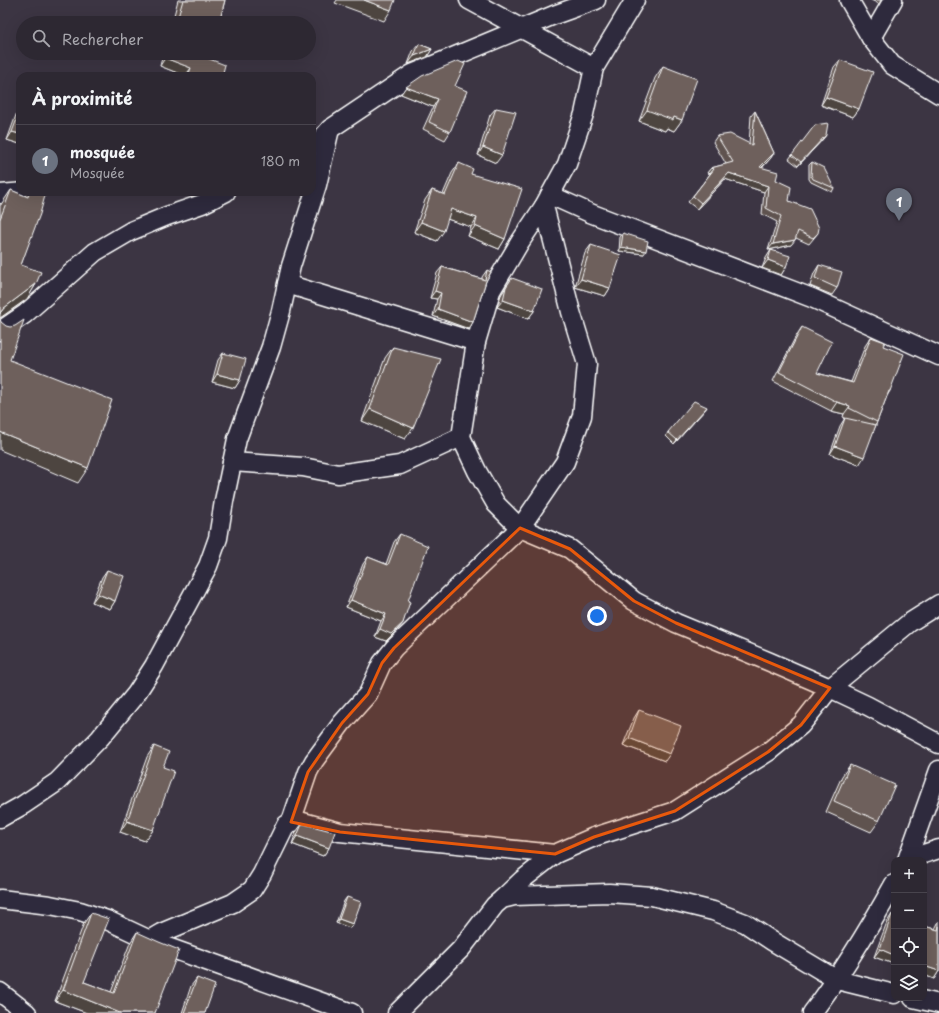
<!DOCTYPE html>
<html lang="fr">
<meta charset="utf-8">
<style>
:root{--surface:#2d2832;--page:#39343e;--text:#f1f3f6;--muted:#a7a6ac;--line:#48444d;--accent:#ffd166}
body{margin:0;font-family:"Playpen Sans",sans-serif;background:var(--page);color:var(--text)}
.controls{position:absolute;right:12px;bottom:12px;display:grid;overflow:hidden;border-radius:8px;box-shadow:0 4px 16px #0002}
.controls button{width:36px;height:36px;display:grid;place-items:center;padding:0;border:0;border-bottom:1px solid var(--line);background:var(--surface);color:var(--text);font:20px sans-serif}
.you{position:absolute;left:597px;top:616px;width:14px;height:14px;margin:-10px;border:3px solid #fff;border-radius:50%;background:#1a73e8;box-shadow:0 0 0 6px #1a73e833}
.badge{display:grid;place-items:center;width:26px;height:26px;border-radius:50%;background:var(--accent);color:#fff;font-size:13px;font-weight:700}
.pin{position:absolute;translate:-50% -33px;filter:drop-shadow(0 1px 2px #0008)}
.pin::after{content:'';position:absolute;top:21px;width:14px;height:12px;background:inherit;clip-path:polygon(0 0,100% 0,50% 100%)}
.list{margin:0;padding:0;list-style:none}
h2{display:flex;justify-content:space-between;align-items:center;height:52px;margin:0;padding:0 16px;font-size:17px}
h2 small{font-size:13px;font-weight:400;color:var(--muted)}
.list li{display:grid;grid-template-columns:26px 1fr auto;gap:12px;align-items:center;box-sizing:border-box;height:72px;padding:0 16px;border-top:1px solid var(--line)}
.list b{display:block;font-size:15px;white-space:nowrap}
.list p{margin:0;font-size:13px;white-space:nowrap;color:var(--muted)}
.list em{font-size:13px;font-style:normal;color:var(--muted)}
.icon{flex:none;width:22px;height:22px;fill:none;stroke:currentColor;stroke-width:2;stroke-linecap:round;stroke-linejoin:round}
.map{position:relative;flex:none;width:939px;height:1013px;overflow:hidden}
.search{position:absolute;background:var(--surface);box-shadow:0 4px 16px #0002;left:16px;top:16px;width:300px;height:44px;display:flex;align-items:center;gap:10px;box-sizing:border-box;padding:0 14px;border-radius:22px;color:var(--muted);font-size:15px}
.panel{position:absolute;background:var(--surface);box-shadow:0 4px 16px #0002;left:16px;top:72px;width:300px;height:124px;border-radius:12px}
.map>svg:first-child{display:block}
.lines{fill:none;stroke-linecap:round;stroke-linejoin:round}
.street-casing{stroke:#fff;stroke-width:21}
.street{stroke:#2f2a3d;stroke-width:18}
.wall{fill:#5f534f;stroke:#fff}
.shaded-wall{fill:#4d4440;stroke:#fff}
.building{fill:#6e615c;stroke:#fff}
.marked{fill:#e8590c;fill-opacity:0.2;stroke:#e8590c;stroke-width:3;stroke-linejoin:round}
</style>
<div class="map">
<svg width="939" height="1013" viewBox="0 0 939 1013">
<rect width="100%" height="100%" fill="#3c3543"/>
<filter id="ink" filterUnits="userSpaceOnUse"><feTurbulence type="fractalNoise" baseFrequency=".025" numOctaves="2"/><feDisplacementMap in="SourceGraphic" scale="8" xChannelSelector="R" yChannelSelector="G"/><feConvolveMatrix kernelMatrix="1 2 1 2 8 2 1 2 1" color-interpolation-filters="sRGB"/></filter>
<g filter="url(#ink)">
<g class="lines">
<g class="street-casing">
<g id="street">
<polyline points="469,0 594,68"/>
<polyline points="635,0 594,68 584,114 567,164 544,206 520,242 491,291 476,342 461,437 477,471 496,504 520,528 570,549 634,601 676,623 770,662 830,688 868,706 939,744"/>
<polyline points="849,0 871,38 892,65 939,94"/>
<polyline points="871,38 893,0"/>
<polyline points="312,145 319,141 330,129 412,74 554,15 596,0"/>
<polyline points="0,194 25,192"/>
<polyline points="550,195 590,213 812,298 939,356"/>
<polyline points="287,284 476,342"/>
<polyline points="0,331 25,314 95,252 131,231 167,216 202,204 226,192"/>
<polyline points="232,462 303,467 338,474 400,465 461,437"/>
<polyline points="0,818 23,805 57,782 100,738 136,694 154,666 208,566 218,538 224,501 237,439 271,347 281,311 291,266 317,185 330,129"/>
<polyline points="291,822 308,772 314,761 342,723 368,694 382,663 394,648 520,528 565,462 582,416 587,364 571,312 544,206"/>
<polyline points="908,859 939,849"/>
<polyline points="907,860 939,770"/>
<polyline points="0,899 50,905 80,911 107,920 156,943 352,1013"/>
<polyline points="502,899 522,880 555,854 594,837 675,811 768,752 801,725 830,688 909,623 939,604"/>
<polyline points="149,940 161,933 233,903 252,890 262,874 286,825 291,822 299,821 340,832 555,854"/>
<polyline points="0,992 27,1013"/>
<polyline points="913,998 939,1004"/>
<polyline points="397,1013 461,949 495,905 502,899 514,896 609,893 652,896 713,911 745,923 772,941 837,980 894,994"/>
<path d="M812,1013C843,972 869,929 894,884"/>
</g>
</g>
<use href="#street" class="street"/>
</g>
<g class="wall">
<polygon points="178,0 225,0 219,23 172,23"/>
<polygon points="871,0 881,0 879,4"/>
<polygon points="419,44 432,49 427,57 408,64 413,51"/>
<polygon points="163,53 194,53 222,76 185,76 160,66"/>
<polygon points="840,60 859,109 853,117 821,105 834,67"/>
<polygon points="663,66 682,120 674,131 667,128 665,131 639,121 655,78"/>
<polygon points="455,86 450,132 445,140 423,129 433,107 401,94 406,87"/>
<polygon points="20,104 20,144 7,140"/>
<polygon points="496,108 496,163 478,155 490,115"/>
<polygon points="755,111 774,153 770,159 762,168 776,180 789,201 818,233 809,244 796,238 791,245 768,250 777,222 762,214 764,192 725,179 697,209 688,202 710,174 707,173 711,168 726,164 713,142 717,136 749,144 751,116"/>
<polygon points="826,135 823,139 798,166 789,159 792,155"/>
<polygon points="812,162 834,188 832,192 811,182 809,179 809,165"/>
<polygon points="459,163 471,174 505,239 499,249 468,236 471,227 447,219 437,241 414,232 425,200 432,190 443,194 452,173"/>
<polygon points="11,190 25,196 28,192 46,192 21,265 36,284 27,299 0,318 0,206"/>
<polygon points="623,233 644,254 619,251 620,237"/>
<polygon points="591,245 610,288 605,296 575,287 585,253"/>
<polygon points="771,250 786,267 781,275 762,268 766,258"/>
<polygon points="819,265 837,288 832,295 810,286 814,273"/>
<polygon points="442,267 482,279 482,277 487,270 486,281 473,322 469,329 433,316 437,299 430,298 437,273"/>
<polygon points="512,278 534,311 528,319 497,307 501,295"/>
<polygon points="802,327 817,373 851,382 865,346 871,337 883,346 890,391 887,396 877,422 876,425 859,465 830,454 840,426 845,418 843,417 844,414 831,411 773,381 796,336"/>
<polygon points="393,347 405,439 362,421 385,358"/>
<polygon points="223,353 240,380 235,388 212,382 218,360"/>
<polygon points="707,407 704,411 674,444 666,436 668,432"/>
<polygon points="400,534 408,601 403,623 397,630 386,641 375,637 381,621 346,607 363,564 368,557 386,564 394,542"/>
<polygon points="107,570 115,601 110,609 92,602 102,577"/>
<polygon points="639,710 665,761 623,745 634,718"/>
<polygon points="154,746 163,767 153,830 145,841 120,832 147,757"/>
<polygon points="850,765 879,821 871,832 826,812 842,776"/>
<polygon points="302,824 329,848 323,856 292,844 296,832"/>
<polygon points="347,897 353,924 350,928 336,923 344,901"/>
<polygon points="91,913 84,982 111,992 130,943 137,932 155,1013 87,1013 55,1001 84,923"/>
<polygon points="892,914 894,964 874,957 887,922"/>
<polygon points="939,921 939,971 934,979 924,975 924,926 935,929"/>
<polygon points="197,978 205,1013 182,1013 191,986"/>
</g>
<g class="shaded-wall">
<polygon points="337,0 364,0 391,10 384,21 335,3"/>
<polygon points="178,17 198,23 174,23"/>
<polygon points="432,49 427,57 408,64 414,56"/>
<polygon points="165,58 191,68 185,76 160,66"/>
<polygon points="406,87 438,99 433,107 401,94"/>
<polygon points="826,97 859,109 853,117 821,105"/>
<polygon points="647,110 674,117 682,120 674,131 667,128 665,131 639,121"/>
<polygon points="12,132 20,134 20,144 7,140"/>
<polygon points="826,135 823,139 798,166 801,162"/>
<polygon points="483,147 502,155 496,163 478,155"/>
<polygon points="774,153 770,159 756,173 760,167"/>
<polygon points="711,168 714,169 710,174 707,173"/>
<polygon points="729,173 768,186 764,192 725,179 697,209 701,203"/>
<polygon points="451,209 477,218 471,227 444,218"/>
<polygon points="421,222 444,231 437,241 414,232"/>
<polygon points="475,226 505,239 499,249 468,236"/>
<polygon points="795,240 791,245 768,250 773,244"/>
<polygon points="621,247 646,251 644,254 619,251"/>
<polygon points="768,260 786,267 781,275 762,268"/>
<polygon points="581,279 610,288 605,296 575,287"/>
<polygon points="36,284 27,299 0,318 0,313 4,308"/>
<polygon points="435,291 441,293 437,299 430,298"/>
<polygon points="503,300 534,311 528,319 497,307"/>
<polygon points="438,309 473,322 469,329 433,316"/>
<polygon points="217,374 240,380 235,388 212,382"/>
<polygon points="837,402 850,406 844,414 831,411"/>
<polygon points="707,407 704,411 674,444 677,440"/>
<polygon points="370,409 413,428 405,439 362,421"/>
<polygon points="0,432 88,468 78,483 0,450"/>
<polygon points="835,446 864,457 859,465 830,454"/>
<polygon points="98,594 115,601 110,609 92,602"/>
<polygon points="351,600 386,614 381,621 346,607"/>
<polygon points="403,623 397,630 386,641 375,637 380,629"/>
<polygon points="629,738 670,754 665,761 623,745"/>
<polygon points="127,821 153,830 145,841 120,832"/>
<polygon points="297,836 329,848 323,856 292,844"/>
<polygon points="339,919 353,924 350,928 336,923"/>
<polygon points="880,949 894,955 894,964 874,957"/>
<polygon points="924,966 939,971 934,979 924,975"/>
<polygon points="63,990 120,1013 87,1013 55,1001"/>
</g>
<g class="building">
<polygon points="183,0 225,0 219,23 198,23 178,17"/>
<polygon points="364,0 395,0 391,10"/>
<polygon points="419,44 432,49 414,56"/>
<polygon points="167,53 194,53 225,65 222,76 188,76 191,68 165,58"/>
<polygon points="840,60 873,72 859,109 826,97"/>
<polygon points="458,61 465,64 455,86 467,91 450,132 429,122 438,99 406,87 422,76"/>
<polygon points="663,66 697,79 682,120 674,117 673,120 647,110"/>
<polygon points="496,108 516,112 502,155 483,147"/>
<polygon points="20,111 20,134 12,132"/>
<polygon points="755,111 774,153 760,167 778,172 776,180 791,187 789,201 810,209 819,228 818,233 813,238 798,231 795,240 773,244 781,216 766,208 768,186 729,173 701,203 693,196 714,169 711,168 733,162 717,136 730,134 752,145"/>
<polygon points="828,123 826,135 801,162 792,155 815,125"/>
<polygon points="812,162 824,168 834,188 813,179 811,175"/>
<polygon points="459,163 473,169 471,174 522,189 505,239 475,226 477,218 451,209 444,231 421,222 432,190 445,195"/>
<polygon points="11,190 28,197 29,192 46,192 40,214 21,265 41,272 36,284 4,308 0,313 0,314 0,219"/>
<polygon points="623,233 648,241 646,251 621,247"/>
<polygon points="591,245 621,255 610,288 581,279"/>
<polygon points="771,250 790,256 786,267 768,260"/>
<polygon points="819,265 842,272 837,288 815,278"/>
<polygon points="442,267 485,280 487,270 491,272 486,281 473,322 438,309 441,293 435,291"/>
<polygon points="512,278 542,289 534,311 503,300 506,287"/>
<polygon points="0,319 1,322 6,326 10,327 15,326 24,320 10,360 112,400 88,468 0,432"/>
<polygon points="802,327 832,342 817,373 853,383 871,337 885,342 883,346 904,354 890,391 889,391 877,422 849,408 850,406 837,402 779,372"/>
<polygon points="393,347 441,359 413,428 370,409"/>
<polygon points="223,353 246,359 240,380 217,374"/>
<polygon points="694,401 707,407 677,440 668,432"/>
<polygon points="845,418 876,425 864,457 835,446"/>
<polygon points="400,534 428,546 408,601 410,602 403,623 391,634 380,629 386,614 351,600 368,557 388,565"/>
<polygon points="107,570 124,576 115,601 98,594"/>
<polygon points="639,710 681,726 670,754 629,738"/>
<polygon points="154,746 169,752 163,767 174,771 153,830 127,821"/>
<polygon points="850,765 895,785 879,821 834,801"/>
<polygon points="302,824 304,824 335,832 329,848 297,836"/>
<polygon points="347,897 361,902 353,924 339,919"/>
<polygon points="91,913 109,919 84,982 114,993 137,932 159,942 179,950 155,1013 120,1013 63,990"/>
<polygon points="892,914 894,915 894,955 880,949"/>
<polygon points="924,926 938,930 939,926 939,971 924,966"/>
<polygon points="197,978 215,985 205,1013 184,1013"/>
</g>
</g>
<path class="marked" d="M520,528L570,549L634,601L676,623L830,688L801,725L768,752L675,811L594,837L555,854L340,832L291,822L308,772L342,723L368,694L382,663L394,648Z"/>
</svg>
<div class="controls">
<button>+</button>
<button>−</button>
<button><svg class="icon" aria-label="locate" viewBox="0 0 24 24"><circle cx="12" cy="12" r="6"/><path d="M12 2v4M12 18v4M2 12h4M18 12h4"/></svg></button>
<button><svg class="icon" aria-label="layers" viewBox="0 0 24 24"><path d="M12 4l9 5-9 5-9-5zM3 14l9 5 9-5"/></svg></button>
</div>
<div class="you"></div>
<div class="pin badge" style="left:899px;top:221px;background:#6b7280">1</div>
<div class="search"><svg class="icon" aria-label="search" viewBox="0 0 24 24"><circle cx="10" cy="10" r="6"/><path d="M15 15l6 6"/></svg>Rechercher</div>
<section class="panel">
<h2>À proximité<small></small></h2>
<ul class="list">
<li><span class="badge" style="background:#6b7280">1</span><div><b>mosquée</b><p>Mosquée</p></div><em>180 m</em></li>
</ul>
</section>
</div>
